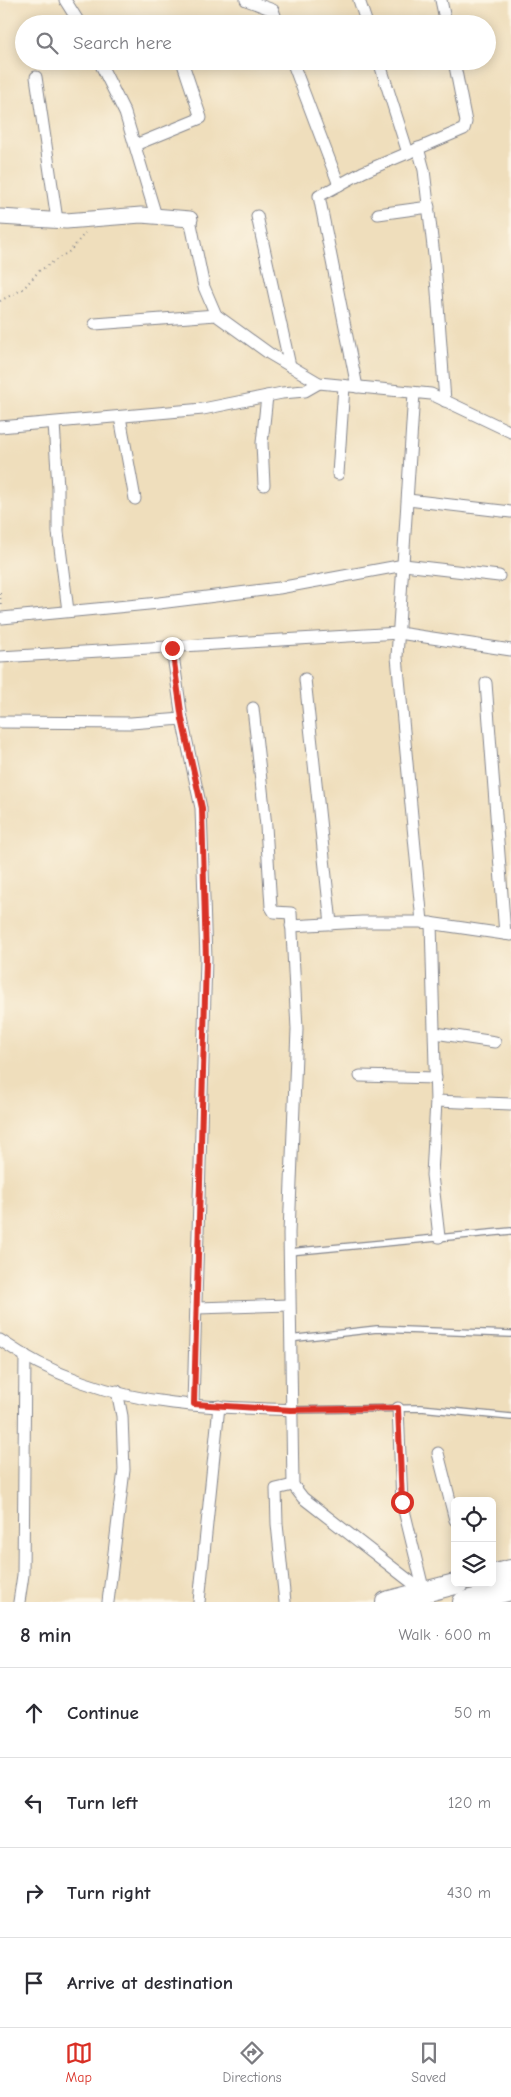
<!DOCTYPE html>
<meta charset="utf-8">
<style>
:root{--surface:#fff;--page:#f7f7f7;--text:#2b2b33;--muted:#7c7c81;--line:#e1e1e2;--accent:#d93025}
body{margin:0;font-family:"Comic Neue",sans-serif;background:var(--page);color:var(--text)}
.controls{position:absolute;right:15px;bottom:15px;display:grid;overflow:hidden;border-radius:8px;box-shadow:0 2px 12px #0003}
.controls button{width:45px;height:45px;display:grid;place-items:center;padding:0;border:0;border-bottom:1px solid var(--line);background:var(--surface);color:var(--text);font:25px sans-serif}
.stop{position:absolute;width:15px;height:15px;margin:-11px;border:4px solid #d93025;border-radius:50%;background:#fff}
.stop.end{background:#d93025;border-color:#fff;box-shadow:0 1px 5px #0008}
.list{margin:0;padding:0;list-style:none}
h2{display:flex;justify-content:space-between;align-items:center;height:65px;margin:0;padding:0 20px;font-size:21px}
h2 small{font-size:16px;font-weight:400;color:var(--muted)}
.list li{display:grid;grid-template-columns:32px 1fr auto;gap:15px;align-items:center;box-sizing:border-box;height:90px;padding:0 20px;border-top:1px solid var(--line)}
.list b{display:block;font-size:19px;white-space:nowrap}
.list em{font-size:16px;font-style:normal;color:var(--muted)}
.icon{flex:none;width:28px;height:28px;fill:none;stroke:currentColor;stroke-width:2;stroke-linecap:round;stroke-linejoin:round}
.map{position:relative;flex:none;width:511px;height:1602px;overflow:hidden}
.search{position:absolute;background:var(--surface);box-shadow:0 2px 12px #0003;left:15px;right:15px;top:15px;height:55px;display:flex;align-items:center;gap:12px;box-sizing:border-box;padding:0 18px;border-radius:28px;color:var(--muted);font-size:19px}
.sheet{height:425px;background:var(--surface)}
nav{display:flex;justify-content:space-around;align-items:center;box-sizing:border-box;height:70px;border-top:1px solid var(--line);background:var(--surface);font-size:14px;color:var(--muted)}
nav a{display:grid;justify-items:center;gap:2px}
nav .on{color:var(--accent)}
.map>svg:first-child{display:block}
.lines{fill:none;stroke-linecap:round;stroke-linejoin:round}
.service-casing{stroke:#85868d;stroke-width:8}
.minor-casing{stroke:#85868d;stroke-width:13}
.tertiary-casing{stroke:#85868d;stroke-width:17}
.trunk-casing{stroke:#85868d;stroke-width:22}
.path{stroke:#85868d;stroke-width:2;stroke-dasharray:1 4;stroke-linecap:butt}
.service{stroke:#fff;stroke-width:5.5}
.minor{stroke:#fff;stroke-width:11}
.tertiary{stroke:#fff;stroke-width:15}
.trunk{stroke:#fff;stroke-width:20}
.route{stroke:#d93025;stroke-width:6}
</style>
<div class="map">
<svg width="511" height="1602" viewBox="0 0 511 1602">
<rect width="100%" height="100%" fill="#fcf5e5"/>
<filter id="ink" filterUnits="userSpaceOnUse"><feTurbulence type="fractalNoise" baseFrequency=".02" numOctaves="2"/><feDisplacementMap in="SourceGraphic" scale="10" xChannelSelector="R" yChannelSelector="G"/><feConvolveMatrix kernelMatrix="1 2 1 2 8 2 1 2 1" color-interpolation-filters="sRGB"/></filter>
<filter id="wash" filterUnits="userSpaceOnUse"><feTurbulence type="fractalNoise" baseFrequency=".0096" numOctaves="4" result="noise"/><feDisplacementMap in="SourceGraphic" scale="20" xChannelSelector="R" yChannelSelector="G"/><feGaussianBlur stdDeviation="1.12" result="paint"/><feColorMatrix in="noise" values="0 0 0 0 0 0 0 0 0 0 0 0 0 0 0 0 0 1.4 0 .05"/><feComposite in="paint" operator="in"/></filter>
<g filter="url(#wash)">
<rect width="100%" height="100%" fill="#efdebc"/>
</g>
<g filter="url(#ink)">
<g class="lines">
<g class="service-casing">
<g id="service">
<polyline points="289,1252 511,1231"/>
<polyline points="289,1339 377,1329 511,1334"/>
<polyline points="291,1410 421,1408 511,1417"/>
</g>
</g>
<g class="minor-casing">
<g id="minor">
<polyline points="65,0 80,24"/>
<polyline points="246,0 273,10 278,24"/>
<polyline points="359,0 367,24"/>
<polyline points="441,0 446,24"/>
<polyline points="99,61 125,113 156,216"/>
<polyline points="292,61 339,185"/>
<polyline points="379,61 408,153"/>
<polyline points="36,77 57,220"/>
<polyline points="135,145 201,118 182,61"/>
<polyline points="418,148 424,170 435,264 445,401"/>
<polyline points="378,214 429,207"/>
<polyline points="257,216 290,366"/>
<polyline points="190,219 204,287 216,315 270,354 319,383 431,394 511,432"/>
<polyline points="95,324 216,315"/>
<polyline points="357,387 319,196 363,172 464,129 466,122 454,61"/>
<polyline points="414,393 397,657 422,922"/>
<polyline points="120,417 135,499"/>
<polyline points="54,423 58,488 58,532 68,611"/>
<polyline points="0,427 203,409 282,393 305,391 319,383"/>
<polyline points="338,474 344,386"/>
<polyline points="264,485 262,443 267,396"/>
<polyline points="408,500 511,512"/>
<polyline points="2,618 159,603 279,588 404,565 499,576"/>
<polyline points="172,648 182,719 201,808 206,959 193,1404"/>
<polyline points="0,657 399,633 511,650"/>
<polyline points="305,679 331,924"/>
<polyline points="486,683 505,934"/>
<polyline points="253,708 266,826 271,907 274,912 291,913 297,1029 289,1233 293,1485 303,1498 424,1592"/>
<polyline points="0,722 131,723 182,719"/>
<polyline points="431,923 436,1101 432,1175 439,1237"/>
<polyline points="291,926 362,922 422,922 511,935"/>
<polyline points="435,1033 495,1042"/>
<polyline points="360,1076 436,1078"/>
<polyline points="436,1101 511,1104"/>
<polyline points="197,1308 289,1305"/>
<path d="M0,1340C50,1375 112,1396 173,1403C212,1408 252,1408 291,1410"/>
<polyline points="398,1408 402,1502 424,1592"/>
<polyline points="438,1453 455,1520"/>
<polyline points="19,1602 23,1575 25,1355"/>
<polyline points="108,1602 124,1470 122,1416 117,1391"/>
<polyline points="199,1602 219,1406"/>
<polyline points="285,1602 277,1524 276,1489 293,1485"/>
</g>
</g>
<g class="tertiary-casing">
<polyline id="tertiary" points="0,217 66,221 141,215 190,219"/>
</g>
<g class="trunk-casing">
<g id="trunk">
<polyline points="492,1575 511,1570"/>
<polyline points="386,1602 459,1583"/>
<polyline points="463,1602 511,1590"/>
</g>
</g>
<g class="path">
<polyline points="0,301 23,289 39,271 70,251 85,233"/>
<polyline points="0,593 1,608"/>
</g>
<use href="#service" class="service"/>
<use href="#minor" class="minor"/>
<use href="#tertiary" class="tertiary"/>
<use href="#trunk" class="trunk"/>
</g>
</g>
<g class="lines" filter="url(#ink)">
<polyline class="route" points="172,648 182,719 202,808 206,960 194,1404 291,1410 398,1408 402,1502"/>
</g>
</svg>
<div class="controls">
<button><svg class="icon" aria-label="locate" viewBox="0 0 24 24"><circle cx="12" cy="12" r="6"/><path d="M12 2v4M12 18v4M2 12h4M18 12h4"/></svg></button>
<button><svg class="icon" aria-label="layers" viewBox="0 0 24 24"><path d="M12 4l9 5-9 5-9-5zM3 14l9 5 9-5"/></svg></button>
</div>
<div class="stop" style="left:402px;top:1502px"></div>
<div class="stop end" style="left:172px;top:648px"></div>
<div class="search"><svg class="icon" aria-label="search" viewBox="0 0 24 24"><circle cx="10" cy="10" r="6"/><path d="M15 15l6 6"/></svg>Search here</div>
</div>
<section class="sheet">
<h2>8 min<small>Walk · 600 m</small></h2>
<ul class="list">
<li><svg class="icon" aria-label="ahead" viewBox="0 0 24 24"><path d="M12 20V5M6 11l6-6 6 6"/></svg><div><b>Continue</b></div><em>50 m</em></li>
<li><svg class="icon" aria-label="left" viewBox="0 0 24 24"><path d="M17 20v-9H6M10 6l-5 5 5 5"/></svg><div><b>Turn left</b></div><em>120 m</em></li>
<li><svg class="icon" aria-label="right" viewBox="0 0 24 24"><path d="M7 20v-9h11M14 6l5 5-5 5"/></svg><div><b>Turn right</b></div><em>430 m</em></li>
<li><svg class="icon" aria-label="arrive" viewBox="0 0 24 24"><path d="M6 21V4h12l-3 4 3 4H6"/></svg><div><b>Arrive at destination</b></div></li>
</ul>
</section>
<nav>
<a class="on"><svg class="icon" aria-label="map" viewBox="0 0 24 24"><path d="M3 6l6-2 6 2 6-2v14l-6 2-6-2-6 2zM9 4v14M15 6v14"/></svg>Map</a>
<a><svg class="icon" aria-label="directions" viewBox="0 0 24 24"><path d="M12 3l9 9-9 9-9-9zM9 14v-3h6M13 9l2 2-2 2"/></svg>Directions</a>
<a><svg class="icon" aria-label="saved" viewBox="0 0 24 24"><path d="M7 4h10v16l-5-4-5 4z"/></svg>Saved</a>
</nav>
